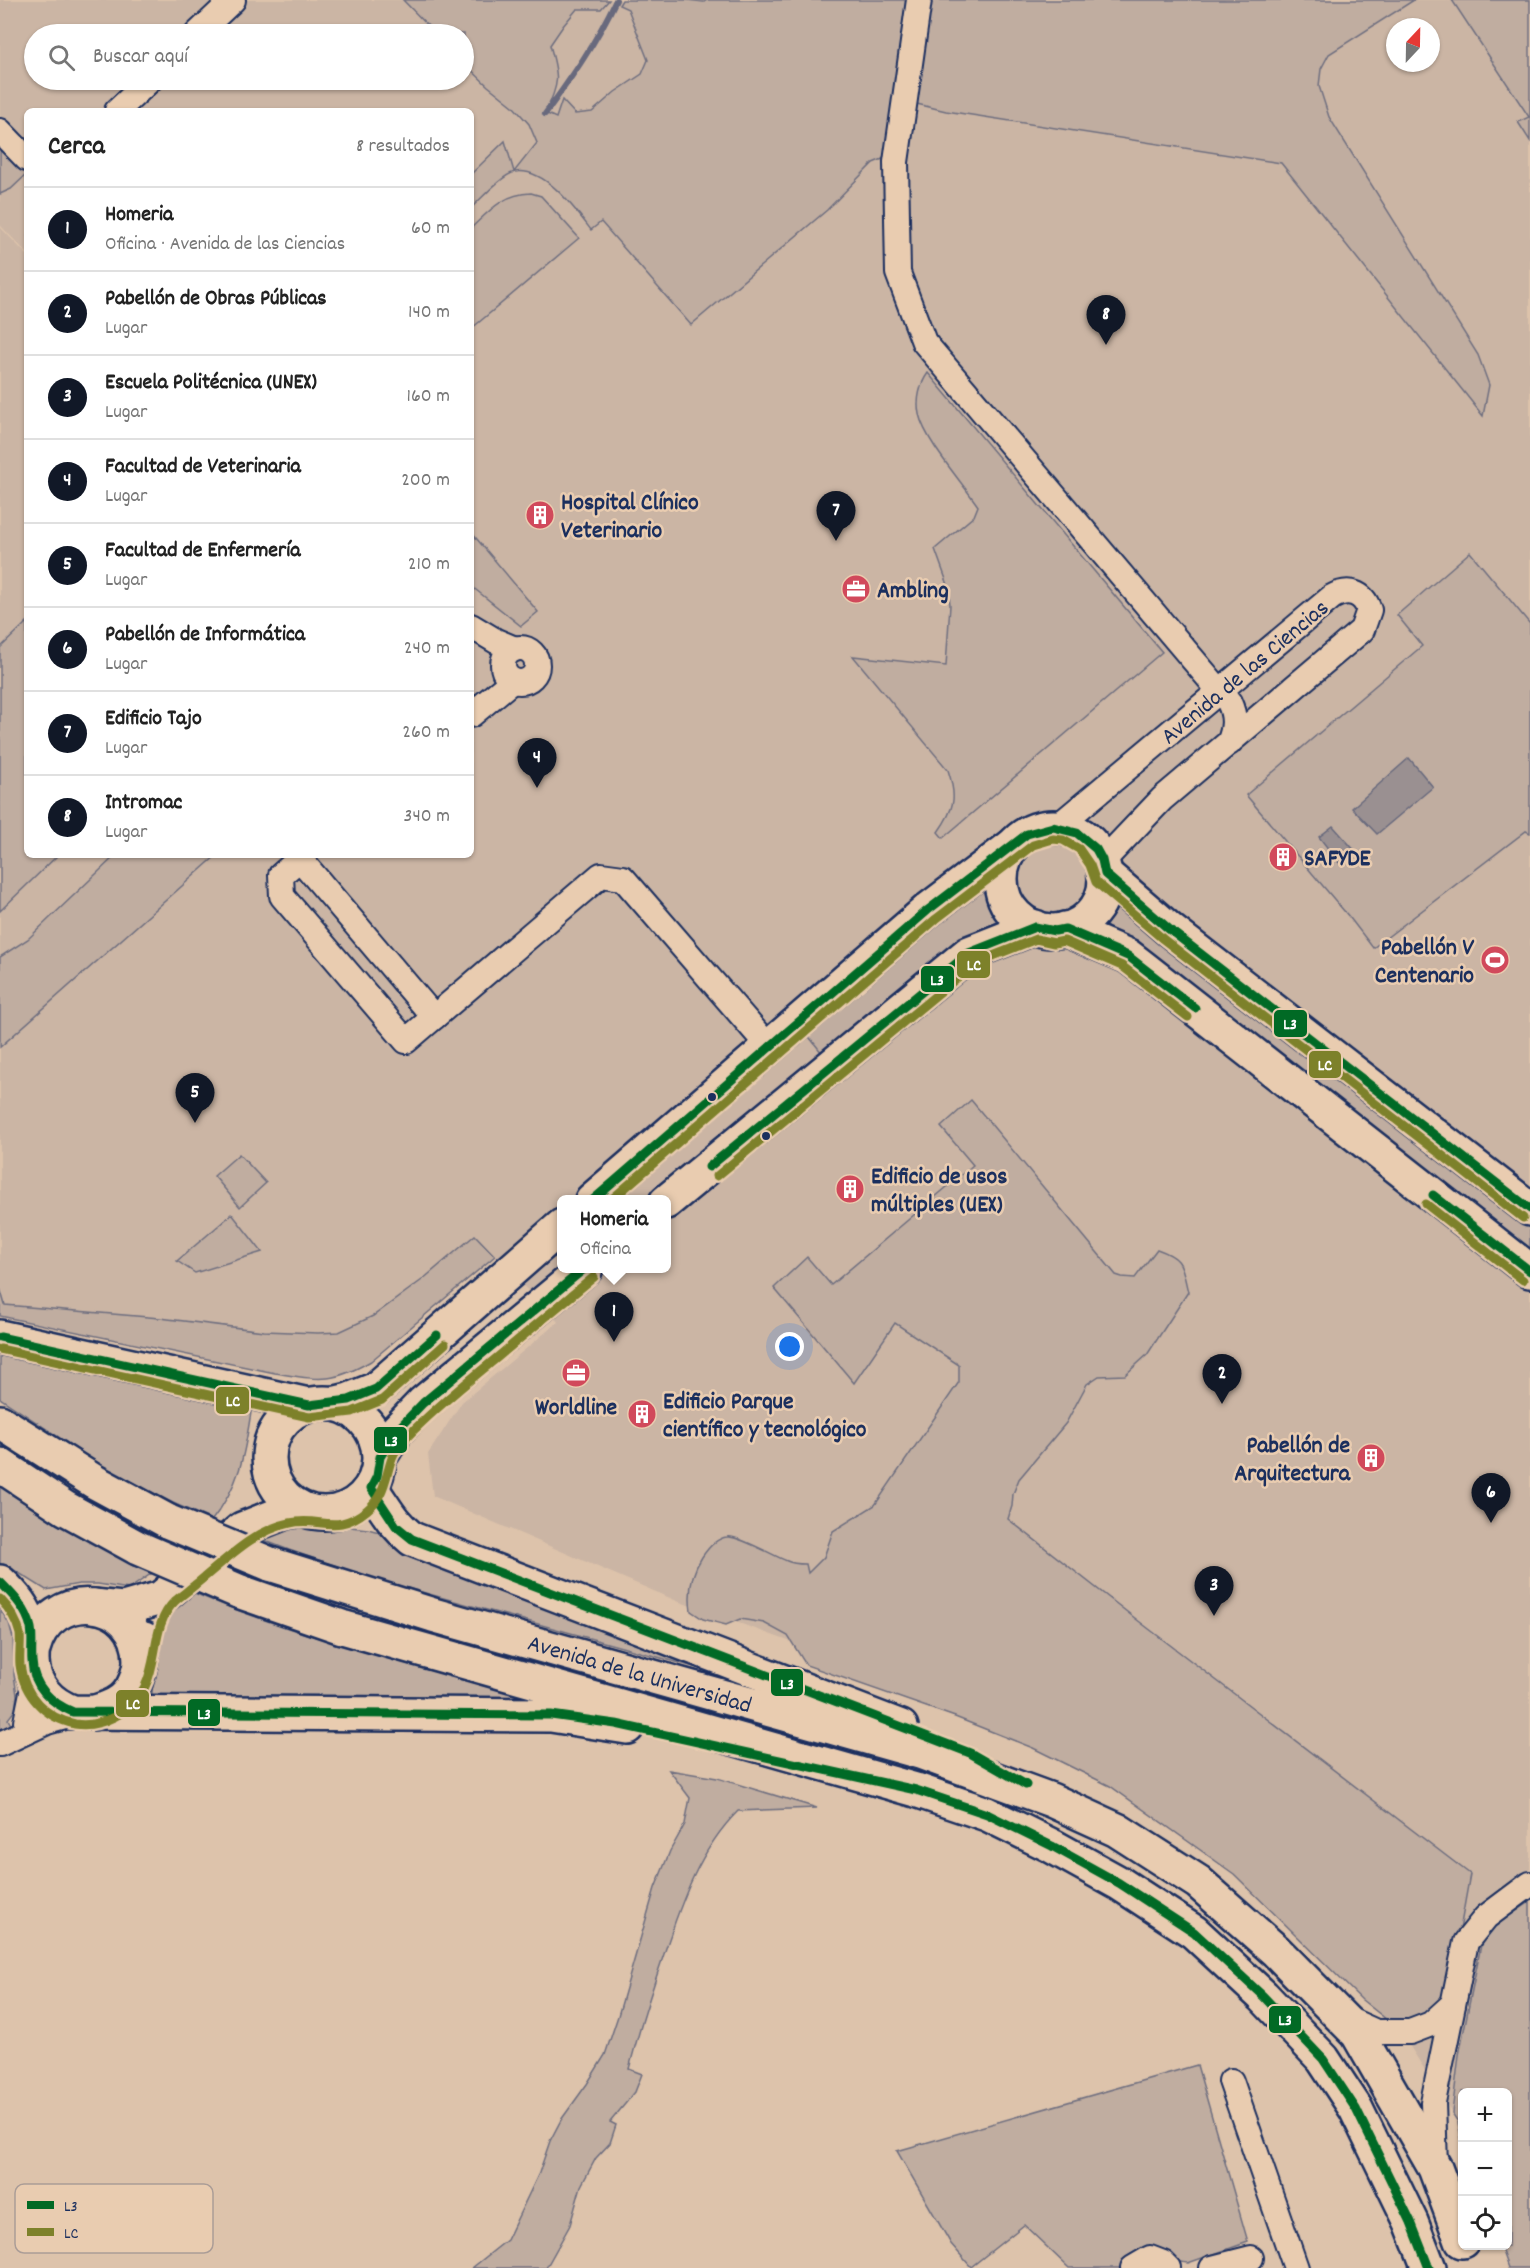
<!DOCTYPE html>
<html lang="es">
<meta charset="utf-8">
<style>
:root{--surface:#fff;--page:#f2f2f2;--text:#222;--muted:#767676;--line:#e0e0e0;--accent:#111827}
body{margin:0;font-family:Dekko,sans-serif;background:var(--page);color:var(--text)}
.controls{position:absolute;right:18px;bottom:18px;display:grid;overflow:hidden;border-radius:9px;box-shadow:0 2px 4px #0004}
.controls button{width:54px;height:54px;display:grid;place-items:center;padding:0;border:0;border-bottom:2px solid var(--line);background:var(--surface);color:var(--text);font:30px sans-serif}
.compass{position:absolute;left:1386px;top:18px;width:54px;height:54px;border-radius:50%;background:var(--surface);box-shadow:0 2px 4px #0004;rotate:22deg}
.you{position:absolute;left:790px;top:1347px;width:21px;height:21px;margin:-15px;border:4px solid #fff;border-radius:50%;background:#1a73e8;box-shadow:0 0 0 9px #1a73e833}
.badge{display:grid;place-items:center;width:39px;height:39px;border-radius:50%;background:var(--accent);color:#fff;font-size:20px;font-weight:700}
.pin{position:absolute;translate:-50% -50px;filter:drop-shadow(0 2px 3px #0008)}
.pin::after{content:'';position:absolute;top:32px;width:21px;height:18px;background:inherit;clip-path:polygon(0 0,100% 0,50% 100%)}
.popup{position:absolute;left:557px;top:1195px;width:114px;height:78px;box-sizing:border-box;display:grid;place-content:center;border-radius:9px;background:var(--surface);filter:drop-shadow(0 2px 4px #0005);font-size:20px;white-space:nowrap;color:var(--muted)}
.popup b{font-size:22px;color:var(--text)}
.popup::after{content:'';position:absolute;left:50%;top:100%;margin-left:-12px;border:12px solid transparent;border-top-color:var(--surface)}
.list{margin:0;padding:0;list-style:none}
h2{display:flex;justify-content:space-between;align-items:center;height:78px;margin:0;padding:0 24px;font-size:26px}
h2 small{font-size:20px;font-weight:400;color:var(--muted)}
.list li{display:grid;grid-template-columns:39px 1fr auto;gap:18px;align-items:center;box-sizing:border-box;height:84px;padding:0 24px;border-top:2px solid var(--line)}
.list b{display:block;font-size:22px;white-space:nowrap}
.list p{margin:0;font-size:20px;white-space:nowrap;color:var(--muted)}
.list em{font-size:20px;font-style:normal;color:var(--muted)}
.icon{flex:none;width:33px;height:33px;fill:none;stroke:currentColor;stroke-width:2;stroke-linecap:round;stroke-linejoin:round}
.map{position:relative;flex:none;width:1530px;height:2268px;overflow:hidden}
.search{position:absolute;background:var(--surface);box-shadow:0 2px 4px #0004;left:24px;top:24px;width:450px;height:66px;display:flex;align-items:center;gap:15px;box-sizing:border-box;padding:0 21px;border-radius:33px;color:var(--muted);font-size:22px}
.panel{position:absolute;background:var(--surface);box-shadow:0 2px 4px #0004;left:24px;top:108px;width:450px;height:750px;border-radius:9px}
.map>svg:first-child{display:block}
.built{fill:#cbb5a4;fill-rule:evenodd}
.green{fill:#c0ada0;stroke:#6e6e7f;stroke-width:1.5}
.water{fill:#9a9091;stroke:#67697d;stroke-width:1.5}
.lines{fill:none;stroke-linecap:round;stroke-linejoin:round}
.stream{stroke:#67697d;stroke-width:6}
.street-casing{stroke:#1b2f5e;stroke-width:28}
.secondary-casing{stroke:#1b2f5e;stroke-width:38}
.highway-casing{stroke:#1b2f5e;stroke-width:38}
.street{stroke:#e9ccb0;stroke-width:24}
.secondary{stroke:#e9ccb0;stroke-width:33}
.highway{stroke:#e9ccb0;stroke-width:33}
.highway-bridge-casing{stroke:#1b2f5e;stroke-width:38;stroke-linecap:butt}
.highway-bridge{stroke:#e9ccb0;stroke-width:33}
.bus-1-casing{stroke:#e9ccb0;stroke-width:14}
.bus-2-casing{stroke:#e9ccb0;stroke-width:14}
.bus-1{stroke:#016a25;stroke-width:9}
.bus-2{stroke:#7d812a;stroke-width:9}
.bus-dot{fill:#1b2f5e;stroke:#e9ccb0;stroke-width:2}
.labels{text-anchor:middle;stroke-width:5;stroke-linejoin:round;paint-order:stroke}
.poi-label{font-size:24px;font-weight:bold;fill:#1b2f5e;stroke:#e9ccb0;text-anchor:start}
.street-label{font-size:24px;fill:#1b2f5e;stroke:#e9ccb0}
.key{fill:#e9ccb0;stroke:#ab9d97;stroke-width:1.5}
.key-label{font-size:16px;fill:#1b2f5e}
.line-badge{stroke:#e9ccb0;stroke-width:2}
.badge-label{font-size:16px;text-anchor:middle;font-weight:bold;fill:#fff}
</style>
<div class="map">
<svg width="1530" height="2268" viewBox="0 0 1530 2268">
<rect width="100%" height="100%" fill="#ddc3ab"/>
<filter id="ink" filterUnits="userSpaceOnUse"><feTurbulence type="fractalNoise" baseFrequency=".0167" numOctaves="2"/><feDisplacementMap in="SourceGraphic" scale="12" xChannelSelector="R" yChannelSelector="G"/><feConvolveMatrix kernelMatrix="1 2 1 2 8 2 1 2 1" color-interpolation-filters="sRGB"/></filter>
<g filter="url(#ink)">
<g class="built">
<path d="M0,0H1530V2268H1508L1500,2246H1508V2092H1462V2142L1458,2122L1369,1982L1237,1860L1085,1761L912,1685L677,1601L433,1496L428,1454L462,1402L558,1322L475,1235L422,1280L373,1316L340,1332L318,1333L264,1331L160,1318L5,1305L0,1288V1044L215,855H471V111H27V253L0,225ZM1395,27H1431V63H1395ZM34,34H464V80H34ZM562,1200H666V1268H562Z"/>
<polygon points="0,227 27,255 27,855 213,855 0,1042"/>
</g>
<g class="green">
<path d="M403,0H609L601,9H577L563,26L550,45C559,77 560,83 545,113L556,118L562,100L575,114L592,112L615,92L642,74L648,60L628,9L619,5L622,0H687L704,2L707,0H1414L1329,54L1321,69L1319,86L1329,117L1478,355L1489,385L1483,416L1281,163L946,111L900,100L890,156L873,163L827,210L691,325L601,222L591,230C575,209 545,167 515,172C502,175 481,199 471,208V174L505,141L514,172L537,143L529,124L513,106L488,86L464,63V34H436Z"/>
<polygon points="1452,0 1530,0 1530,141 1518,122 1529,117"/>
<polygon points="0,146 27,174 11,189 0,194"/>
<path d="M531,193L541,196L579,238L471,329V228C490,210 503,194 531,193Z"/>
<path d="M928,373L1162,652L943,838L938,832C955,808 957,797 948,770L853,656L946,666L950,605L948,585L935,549L974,516L978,506C962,482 925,441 919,414C916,400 920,384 928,373Z"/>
<polygon points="471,532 538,612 521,626 471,586"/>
<polygon points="1470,552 1530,624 1530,833 1526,831 1373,948 1350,918 1246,795 1422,646 1397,615"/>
<polygon points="27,622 27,855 58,855 0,911 0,648"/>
<polygon points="116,855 217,855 0,1047 0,957 28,939"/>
<path d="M989,881C991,898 994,910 1005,924L826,1058L806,1033Z"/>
<polygon points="1118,899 1530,1222 1530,1255 1101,922"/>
<path d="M971,1100L1116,1275L1122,1277L1135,1278L1157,1249C1185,1259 1181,1265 1188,1292L1147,1355L1125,1375L1099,1376L1087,1384L1066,1423L1019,1479L1013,1494L1012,1506L1008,1519L1136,1619L1470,1874L1453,1969L1444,1997L1430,2014L1412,2021L1400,2022L1386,2019L1362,2000L1234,1874L1110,1786L1033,1748L955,1717L806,1665L788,1636L764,1623L740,1619L726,1625L703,1619L691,1611C688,1591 691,1574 702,1557C708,1548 716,1538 727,1537C738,1535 774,1556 787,1561C793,1564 800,1564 806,1564L808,1573L824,1557L833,1531L875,1505L959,1382V1365L895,1323L854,1383L774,1288L807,1257L831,1285L973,1165L941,1127Z"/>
<polygon points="239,1154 266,1183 240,1207 214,1176"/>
<polygon points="232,1214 262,1252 195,1273 177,1261"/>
<path d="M475,1235L495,1256L371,1361C331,1384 320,1380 275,1373L0,1316V1288L5,1305L160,1318L264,1331L318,1333L339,1332L373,1316L422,1280Z"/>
<path d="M0,1346L253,1400C245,1448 243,1481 212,1520L173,1503L107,1469L0,1398Z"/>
<polygon points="0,1485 106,1549 152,1573 129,1589 98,1584 79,1584 46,1590 11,1568 8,1572 0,1565"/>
<polygon points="292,1523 312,1528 336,1529 350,1527 368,1529 379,1532 403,1545 756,1684 378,1580 289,1550 255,1537"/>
<path d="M187,1590C297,1637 414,1665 529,1698L533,1701L153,1700C150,1689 154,1684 155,1673C160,1636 162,1619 187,1590Z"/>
<polygon points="0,1609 9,1623 13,1638 14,1675 17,1695 15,1710 8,1719 11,1725 0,1732"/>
<path d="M669,1770L717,1778L817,1808L738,1811C699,1850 681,1903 664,1954C651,1992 639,2030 629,2069L642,2074L635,2092L610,2122L616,2125L610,2143L596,2158L581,2186L570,2225L546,2268H472L507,2240L539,2173L550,2141L561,2120L587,2084L605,2055L618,2016L655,1888L670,1851L685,1824L690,1798Z"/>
<polygon points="1530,1902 1530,2268 1508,2268 1500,2246 1508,2246 1508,2092 1462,2092 1462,2142 1458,2122 1452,2113 1459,2055 1481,1945 1489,1930"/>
<polygon points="1197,2065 1248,2242 1188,2263 1150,2258 1133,2268 1069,2268 1024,2225 971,2267 951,2244 897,2151"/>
</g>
<g class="water">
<polygon points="1409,758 1433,787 1377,834 1352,808"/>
<polygon points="1333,826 1356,852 1340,864 1319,837"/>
</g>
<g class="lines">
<path class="stream" d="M545,114C572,77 597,41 616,0"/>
<g class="street-casing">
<g id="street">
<path d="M919,0L896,162L898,273L924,342L1229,702C1236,717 1235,728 1229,743"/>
<polyline points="197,34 233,0"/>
<polyline points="117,111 150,80"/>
<polyline points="0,131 27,159"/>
<polyline points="471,626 496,641 515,649"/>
<circle cx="520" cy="665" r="17"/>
<polyline points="471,715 512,681"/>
<path d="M1058,826L1332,597C1348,588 1363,592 1369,610L1362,630L1162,799L1103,861"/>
<polyline points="304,855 281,875 282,896 406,1041 601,875 623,878 769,1047"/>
<polyline points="300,859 434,1017"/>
<polyline points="28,1730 26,1722 35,1678"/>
<polyline points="0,1744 47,1722 80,1713"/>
<polyline points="1345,2018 1376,2032 1410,2032 1431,2024 1453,2004"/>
<polyline points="1231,2081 1296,2268"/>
<polyline points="1435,2166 1433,2102 1466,1942 1486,1917 1530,1884"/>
<polyline points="1133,2268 1150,2258 1163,2263 1168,2268"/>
<polyline points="1212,2268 1251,2258"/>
</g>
</g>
<g class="secondary-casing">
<g id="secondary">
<circle cx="1053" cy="879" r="52"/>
<polyline points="1105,874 1170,930 1530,1209"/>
<polyline points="1065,929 1128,956 1141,966 1530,1271"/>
<polyline points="592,1200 928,910 1015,844"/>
<polyline points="666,1202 969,953 1035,927"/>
<polyline points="332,1404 349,1400 376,1389 562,1226"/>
<polyline points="380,1457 397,1430 423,1403 586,1268"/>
</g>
</g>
<g class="highway-casing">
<g id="highway">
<polyline points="0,1337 309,1405"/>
<circle cx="324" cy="1458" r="55"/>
<polyline points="0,1422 95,1482 169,1522"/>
<polyline points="0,1465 65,1508 138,1548"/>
<path d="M371,1488C386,1509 391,1522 412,1539L901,1727"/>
<polyline points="270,1564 433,1615 920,1752 1051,1800 1117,1830 1198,1882 1276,1951 1358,2034 1435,2168 1462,2241"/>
<path d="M0,1582C14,1595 26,1609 31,1628C33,1638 32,1650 32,1661C33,1686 50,1704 73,1712L551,1715L627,1727"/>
<polyline points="238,1591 342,1627 916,1790 987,1814 1052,1846 1119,1883 1194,1932 1263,1996 1323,2059 1356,2109 1411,2222 1429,2268"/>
<polyline points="93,1606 123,1609 161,1598 242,1529 285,1512 302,1509"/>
<path d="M33,1649C49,1585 140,1594 140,1661"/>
<path d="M93,1713C101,1710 109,1708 116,1704C140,1691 140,1662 144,1639"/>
</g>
</g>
<use href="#street" class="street"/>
<use href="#secondary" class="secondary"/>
<use href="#highway" class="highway"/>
<g class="highway-bridge-casing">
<g id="highway-bridge">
<polyline points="169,1522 270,1564"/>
<polyline points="138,1548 238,1591"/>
</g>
</g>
<use href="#highway-bridge" class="highway-bridge"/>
<g class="bus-1-casing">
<g id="bus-1">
<polyline points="709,1167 969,953 1035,927 1055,931 1065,929 1128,956 1195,1008"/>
<polyline points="1433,1195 1530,1271"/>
<polyline points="593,1200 928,910 1027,834 1053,827 1077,833 1096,849 1102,860 1105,874 1170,930 1530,1209"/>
<polyline points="585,1268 423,1403 397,1430 380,1457 377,1476 371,1488 396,1526 412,1539 970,1753 1026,1785"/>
<polyline points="0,1337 309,1405 349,1400 376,1389 437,1335"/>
<path d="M0,1582C13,1595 27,1609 31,1628C33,1639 31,1650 32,1661C33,1686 51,1703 73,1712L551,1715L616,1724L916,1790L987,1814L1052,1846L1119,1883L1194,1932L1263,1996L1323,2059L1356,2109L1411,2222L1429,2268"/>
</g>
</g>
<g class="bus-2-casing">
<g id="bus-2">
<polyline points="717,1176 975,963 1036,939 1054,943 1064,941 1122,966 1188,1017"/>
<polyline points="611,1200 936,919 1033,845 1053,839 1063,840 1079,849 1090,865 1096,882 1163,939 1523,1218"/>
<polyline points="1426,1204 1523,1280"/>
<polyline points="0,1349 309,1417 352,1412 382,1400 445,1344"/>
<path d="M0,1599C9,1608 17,1621 20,1634C21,1644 19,1655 20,1665C24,1695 45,1718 75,1724C88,1726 102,1723 114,1717C170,1688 142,1633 175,1601C182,1595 189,1590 196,1584C225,1561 252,1531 290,1523C321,1516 335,1536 367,1510C385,1495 385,1478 392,1458C395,1450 402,1442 408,1436C434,1409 464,1385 493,1361C526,1333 560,1305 594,1277"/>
</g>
</g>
<use href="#bus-1" class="bus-1"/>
<use href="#bus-2" class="bus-2"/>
</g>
</g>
<defs>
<g id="building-disc" transform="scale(1.5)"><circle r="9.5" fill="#d1495b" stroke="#e9ccb0"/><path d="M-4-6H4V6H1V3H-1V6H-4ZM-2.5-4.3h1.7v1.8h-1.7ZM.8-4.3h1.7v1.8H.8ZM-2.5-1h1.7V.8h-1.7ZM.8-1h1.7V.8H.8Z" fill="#fff"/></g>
<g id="office-disc" transform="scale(1.5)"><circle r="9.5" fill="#d1495b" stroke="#e9ccb0"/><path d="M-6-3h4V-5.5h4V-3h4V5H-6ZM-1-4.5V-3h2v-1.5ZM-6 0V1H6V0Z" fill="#fff"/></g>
<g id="stadium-disc" transform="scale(1.5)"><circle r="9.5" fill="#d1495b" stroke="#e9ccb0"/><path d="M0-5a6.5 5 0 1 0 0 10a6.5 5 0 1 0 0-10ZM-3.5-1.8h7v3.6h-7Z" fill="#fff"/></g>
</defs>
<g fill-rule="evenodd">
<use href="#building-disc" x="540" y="515"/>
<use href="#office-disc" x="856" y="589"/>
<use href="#building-disc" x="1283" y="857"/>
<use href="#stadium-disc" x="1495" y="960"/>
<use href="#building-disc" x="850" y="1189"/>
<use href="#office-disc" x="576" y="1373"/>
<use href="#building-disc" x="642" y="1414"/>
<use href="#building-disc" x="1371" y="1458"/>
</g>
<g class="bus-dot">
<circle cx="712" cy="1097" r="5"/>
<circle cx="766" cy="1136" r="5"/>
</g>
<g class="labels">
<g class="poi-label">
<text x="561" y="509">Hospital Clínico<tspan x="561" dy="28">Veterinario</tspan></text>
<text x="877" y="597">Ambling</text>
<text x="1304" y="865">SAFYDE</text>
<text x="1474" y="954" text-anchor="end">Pabellón V<tspan x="1474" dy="28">Centenario</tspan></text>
<text x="871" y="1183">Edificio de usos<tspan x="871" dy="28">múltiples (UEX)</tspan></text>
<text x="663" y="1408">Edificio Parque<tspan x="663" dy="28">científico y tecnológico</tspan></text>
<text x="576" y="1414" text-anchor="middle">Worldline</text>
<text x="1350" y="1452" text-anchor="end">Pabellón de<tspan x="1350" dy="28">Arquitectura</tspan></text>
</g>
<g class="street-label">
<text transform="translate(1244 671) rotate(-40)" y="8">Avenida de las Ciencias</text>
<text transform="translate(640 1673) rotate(16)" y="8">Avenida de la Universidad</text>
</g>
</g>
<rect x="15" y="2184" width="198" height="69" rx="9" class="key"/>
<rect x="27" y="2201" width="27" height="8" fill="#016a25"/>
<rect x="27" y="2228" width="27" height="8" fill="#7d812a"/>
<g class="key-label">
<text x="64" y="2211">L3</text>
<text x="64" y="2238">LC</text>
</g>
<g class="line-badge">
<rect x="956" y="950" width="35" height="29" rx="6" fill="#7d812a"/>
<rect x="920" y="965" width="35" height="28" rx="6" fill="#016a25"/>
<rect x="1273" y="1009" width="35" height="29" rx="6" fill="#016a25"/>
<rect x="1308" y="1050" width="34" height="29" rx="6" fill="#7d812a"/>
<rect x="215" y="1386" width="35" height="29" rx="6" fill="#7d812a"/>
<rect x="373" y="1426" width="35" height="28" rx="6" fill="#016a25"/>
<rect x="770" y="1668" width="34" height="29" rx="6" fill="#016a25"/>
<rect x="115" y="1689" width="35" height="29" rx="6" fill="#7d812a"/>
<rect x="187" y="1698" width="34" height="29" rx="6" fill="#016a25"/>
<rect x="1268" y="2005" width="34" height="29" rx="6" fill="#016a25"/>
</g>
<g class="badge-label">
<text x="974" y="970">LC</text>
<text x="937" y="985">L3</text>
<text x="1290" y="1029">L3</text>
<text x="1325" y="1070">LC</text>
<text x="233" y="1406">LC</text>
<text x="391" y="1446">L3</text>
<text x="787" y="1689">L3</text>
<text x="133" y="1709">LC</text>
<text x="204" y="1719">L3</text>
<text x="1285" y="2025">L3</text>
</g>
</svg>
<div class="controls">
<button>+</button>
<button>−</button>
<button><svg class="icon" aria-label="locate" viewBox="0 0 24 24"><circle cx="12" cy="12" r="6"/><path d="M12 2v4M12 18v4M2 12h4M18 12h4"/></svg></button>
</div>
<svg class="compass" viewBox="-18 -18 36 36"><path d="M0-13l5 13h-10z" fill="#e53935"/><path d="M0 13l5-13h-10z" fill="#767676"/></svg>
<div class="you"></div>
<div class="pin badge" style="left:614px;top:1342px">1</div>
<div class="popup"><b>Homeria</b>Oficina</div>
<div class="pin badge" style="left:1222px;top:1404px">2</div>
<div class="pin badge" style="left:1214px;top:1616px">3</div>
<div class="pin badge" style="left:537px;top:788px">4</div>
<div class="pin badge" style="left:195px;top:1123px">5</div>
<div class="pin badge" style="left:1491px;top:1523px">6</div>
<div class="pin badge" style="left:836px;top:541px">7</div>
<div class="pin badge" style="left:1106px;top:345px">8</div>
<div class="search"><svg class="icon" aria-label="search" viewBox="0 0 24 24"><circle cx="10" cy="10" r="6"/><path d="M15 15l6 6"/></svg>Buscar aquí</div>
<section class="panel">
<h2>Cerca<small>8 resultados</small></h2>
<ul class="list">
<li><span class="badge">1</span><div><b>Homeria</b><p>Oficina · Avenida de las Ciencias</p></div><em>60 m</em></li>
<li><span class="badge">2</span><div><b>Pabellón de Obras Públicas</b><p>Lugar</p></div><em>140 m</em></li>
<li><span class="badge">3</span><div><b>Escuela Politécnica (UNEX)</b><p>Lugar</p></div><em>160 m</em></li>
<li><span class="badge">4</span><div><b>Facultad de Veterinaria</b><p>Lugar</p></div><em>200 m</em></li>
<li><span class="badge">5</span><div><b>Facultad de Enfermería</b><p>Lugar</p></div><em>210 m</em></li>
<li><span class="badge">6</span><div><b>Pabellón de Informática</b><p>Lugar</p></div><em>240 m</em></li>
<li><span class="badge">7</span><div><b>Edificio Tajo</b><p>Lugar</p></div><em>260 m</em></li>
<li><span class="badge">8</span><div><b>Intromac</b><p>Lugar</p></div><em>340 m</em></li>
</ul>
</section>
</div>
